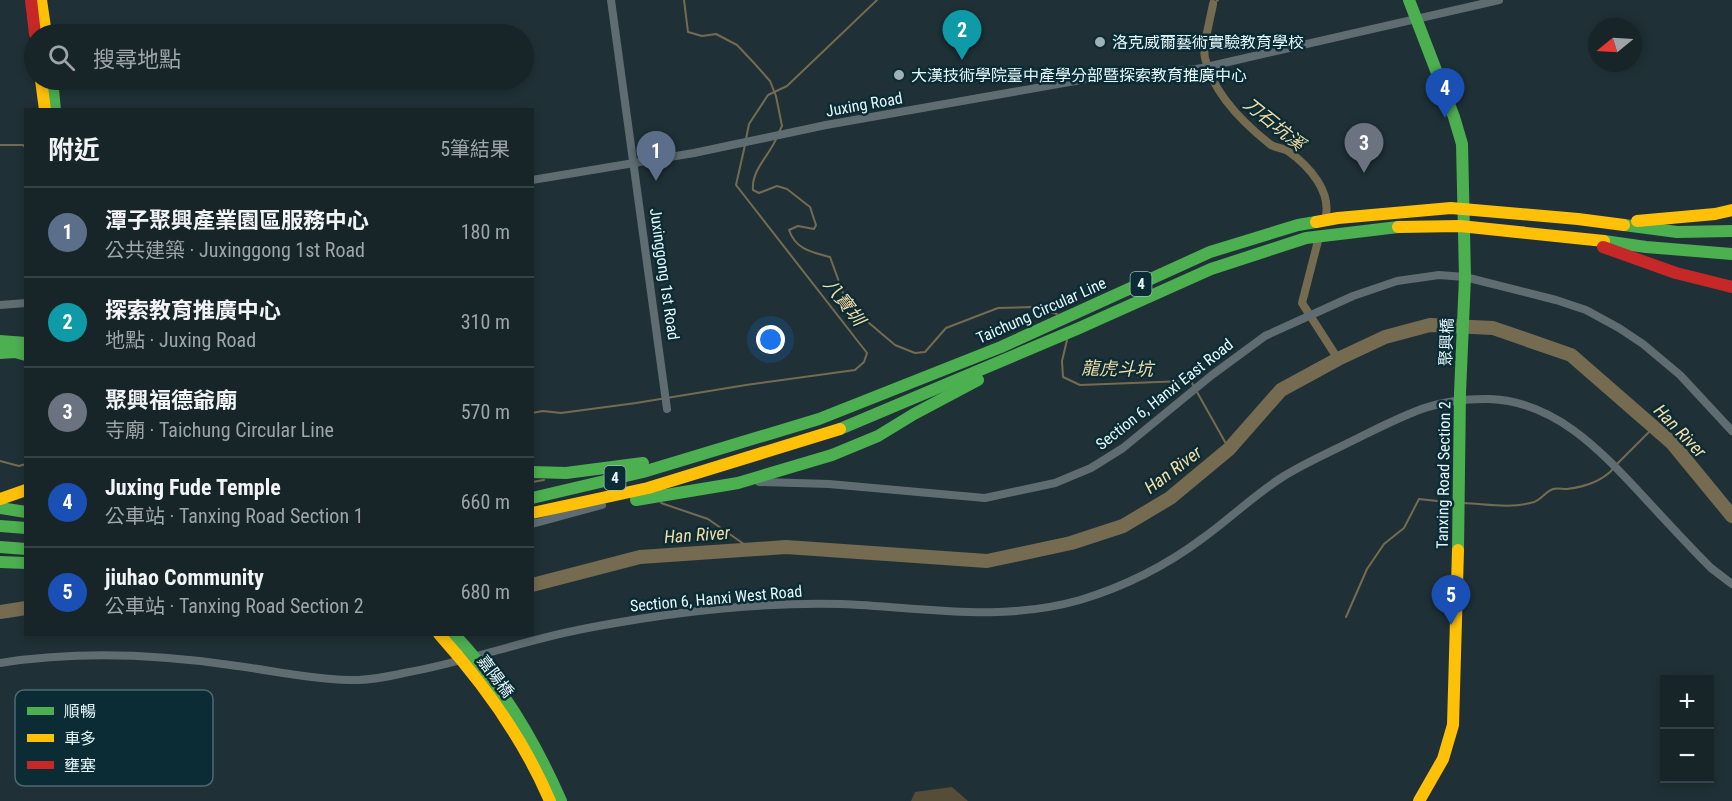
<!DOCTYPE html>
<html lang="zh-TW">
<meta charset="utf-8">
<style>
:root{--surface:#172528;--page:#243134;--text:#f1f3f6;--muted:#9ea5a8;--line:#364245;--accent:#a0b2b7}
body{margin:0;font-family:"Roboto Condensed","Noto Sans TC",sans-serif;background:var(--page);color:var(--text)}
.controls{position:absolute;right:18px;bottom:18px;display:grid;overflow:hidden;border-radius:0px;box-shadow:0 3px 9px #0003}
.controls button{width:54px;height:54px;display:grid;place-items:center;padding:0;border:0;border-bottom:2px solid var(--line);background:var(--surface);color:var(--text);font:30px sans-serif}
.compass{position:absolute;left:1588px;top:18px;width:54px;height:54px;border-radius:50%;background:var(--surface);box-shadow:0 3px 9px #0003;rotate:252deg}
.you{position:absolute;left:771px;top:340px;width:21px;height:21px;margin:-15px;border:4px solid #fff;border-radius:50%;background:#1a73e8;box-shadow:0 0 0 9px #1a73e833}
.badge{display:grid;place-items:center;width:39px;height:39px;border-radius:50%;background:var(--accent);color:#fff;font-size:20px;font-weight:700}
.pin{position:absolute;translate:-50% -50px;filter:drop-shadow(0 2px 3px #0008)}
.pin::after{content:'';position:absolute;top:32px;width:21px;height:18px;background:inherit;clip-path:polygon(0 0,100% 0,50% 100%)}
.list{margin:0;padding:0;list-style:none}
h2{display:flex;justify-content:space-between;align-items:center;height:78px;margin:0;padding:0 24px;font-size:26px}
h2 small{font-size:20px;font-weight:400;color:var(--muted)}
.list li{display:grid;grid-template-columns:39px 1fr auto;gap:18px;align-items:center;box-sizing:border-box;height:90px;padding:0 24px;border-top:2px solid var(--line)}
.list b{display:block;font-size:22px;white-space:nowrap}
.list p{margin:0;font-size:20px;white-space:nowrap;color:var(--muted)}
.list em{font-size:20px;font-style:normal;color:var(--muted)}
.icon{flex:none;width:33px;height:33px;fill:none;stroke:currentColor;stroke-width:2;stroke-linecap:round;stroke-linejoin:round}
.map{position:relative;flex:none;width:1732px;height:801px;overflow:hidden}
.search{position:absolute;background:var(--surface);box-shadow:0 3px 9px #0003;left:24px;top:24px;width:510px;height:66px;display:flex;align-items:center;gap:15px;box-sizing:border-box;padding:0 21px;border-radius:33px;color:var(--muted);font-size:22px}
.panel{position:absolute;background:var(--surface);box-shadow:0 3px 9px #0003;left:24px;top:108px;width:510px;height:528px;border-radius:0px}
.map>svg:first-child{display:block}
.green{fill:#554d35}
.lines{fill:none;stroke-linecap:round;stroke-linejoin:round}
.stream{stroke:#756b50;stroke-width:2}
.canal{stroke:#756b50;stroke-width:8}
.river{stroke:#756b50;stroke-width:14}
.street{stroke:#5f6d72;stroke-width:8}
.fast{stroke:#4caf50;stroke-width:12}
.slow{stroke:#ffc107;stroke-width:12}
.jam{stroke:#c62828;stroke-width:12}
.poi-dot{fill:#a0b2b7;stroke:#0b2c34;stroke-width:2}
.labels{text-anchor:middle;stroke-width:5;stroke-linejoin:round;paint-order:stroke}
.shield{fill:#0b2c34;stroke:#a4bac0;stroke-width:1.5}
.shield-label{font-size:15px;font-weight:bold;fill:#e5f7fc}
.poi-label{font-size:16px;fill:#e5f7fc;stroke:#0b2c34;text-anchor:start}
.street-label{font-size:16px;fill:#e5f7fc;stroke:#0b2c34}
.water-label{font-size:18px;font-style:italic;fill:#f4dca5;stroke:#0b2c34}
.key{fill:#0b2c34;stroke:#4c6970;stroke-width:1.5}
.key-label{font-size:16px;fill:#e5f7fc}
</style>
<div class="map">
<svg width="1732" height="801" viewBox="0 0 1732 801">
<rect width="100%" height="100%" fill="#1f3136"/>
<polygon class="green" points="952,787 968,801 911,801 915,792"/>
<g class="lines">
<g class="stream">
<polyline points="684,0 688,32 702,36 716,34 737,45 755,64 770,81 776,96 782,126 779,132"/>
<polyline points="1211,0 1213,4 1218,0"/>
<path d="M777,137C770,155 751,170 753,190L759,193L777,186L787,189L810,207L816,225L814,229L798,226L789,230C796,250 812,252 830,257L846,301L862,317L895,345L915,353L925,352L946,328L998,308L1032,307L1057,314"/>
<polyline points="746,139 749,124 768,95 787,86 877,0"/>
<polyline points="0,145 23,145 26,148"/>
<polyline points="1067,340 1062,361 1063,377 1080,385 1184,381 1192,383 1194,387"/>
<polyline points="1197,392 1229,449"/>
<polyline points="532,413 543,411 561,413 636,403 746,385 855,370 864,362 867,353 736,185 745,145"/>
<polyline points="0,461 19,466 26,464"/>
<polyline points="1617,464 1654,427"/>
<polyline points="532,482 544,480"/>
<polyline points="661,503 708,519 751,549"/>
<path d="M1464,503C1487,504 1511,509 1534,502C1541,500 1545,492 1553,489C1557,488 1562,489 1567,489C1584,487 1602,481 1613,469"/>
<polyline points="1346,617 1367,569 1384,544 1404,528 1419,499 1455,503"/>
</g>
<g class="canal">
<path d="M1213,4C1211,16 1202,49 1205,58C1213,94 1243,123 1271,145C1276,148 1283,148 1288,151C1309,166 1333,192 1325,220"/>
<polyline points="1319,237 1302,303 1338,359"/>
</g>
<g class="river">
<polyline points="532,585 640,557 786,547 987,561 1071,543 1123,526 1170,498 1229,449 1281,390 1338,359 1385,337 1430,325 1493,328 1571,355 1672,443 1732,516"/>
<polyline points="0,612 26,608"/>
</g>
<g class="street">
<polyline points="611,0 667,409"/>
<path d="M532,180L694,153L826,125L1098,77C1133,71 1167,74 1202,68L1499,0"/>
<polyline points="0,305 26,303"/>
<polyline points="759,482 829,484 985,498 1055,483 1091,468 1123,448 1212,375 1265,336 1353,296 1397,281 1439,275 1465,277 1556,300 1586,310 1619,328 1643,344 1680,375 1732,431"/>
<polyline points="532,524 602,505"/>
<path d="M0,663C76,651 154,654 230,665C270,670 309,679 349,680C367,681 386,677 404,673C468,662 529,638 593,627C673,612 758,602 841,604C922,607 999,623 1080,600C1123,587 1167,565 1203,538C1231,518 1255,494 1284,476C1310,460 1339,448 1366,434C1411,412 1437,398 1489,399C1554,401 1599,449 1641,494C1664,519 1687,544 1711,568L1732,584"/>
</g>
<g class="fast">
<polyline points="1409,0 1454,117 1462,144 1465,277 1460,393 1458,550"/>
<polyline points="52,80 55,110"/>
<polyline points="1624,225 1677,232 1732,231"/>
<polyline points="1604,241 1646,247 1732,254"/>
<polyline points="0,341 26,343"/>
<polyline points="0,353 15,352 26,355"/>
<polyline points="840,429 1077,329 1211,269 1306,238 1398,227"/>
<polyline points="532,472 566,473 643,463"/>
<polyline points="532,498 643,472 819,419 1001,347 1210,252 1298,225 1316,222"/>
<polyline points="636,500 738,483 832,455 878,436 914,414 978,380"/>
<polyline points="0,508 26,512"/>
<polyline points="0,526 26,528"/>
<polyline points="0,547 26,549"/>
<polyline points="0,562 26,563"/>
<path d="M454,634C500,683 534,739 561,801"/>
</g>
<g class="slow">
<polyline points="41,0 46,34"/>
<polyline points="41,80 45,110"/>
<polyline points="1637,221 1715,214 1732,210"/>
<polyline points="1316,222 1338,218 1451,208 1578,219 1624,225"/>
<polyline points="1398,227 1460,226 1604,241"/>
<polyline points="0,499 26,490"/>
<polyline points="532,513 648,488 840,429"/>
<path d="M439,634C485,685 523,738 550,801"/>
<polyline points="1419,801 1443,759 1453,725 1458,550"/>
</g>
<g class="jam">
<polyline points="31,0 35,34"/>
<polyline points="1603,247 1676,273 1732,287"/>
</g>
</g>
<g class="poi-dot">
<circle cx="1100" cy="42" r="6"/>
<circle cx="899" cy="75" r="6"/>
</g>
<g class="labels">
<g class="shield">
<rect x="1130.5" y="272" width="21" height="24" rx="4.5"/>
<rect x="604.5" y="466" width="21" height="24" rx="4.5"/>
</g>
<g class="shield-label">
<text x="1141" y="289">4</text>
<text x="615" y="483">4</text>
</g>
<g class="poi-label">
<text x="1112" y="48">洛克威爾藝術實驗教育學校</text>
<text x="911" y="81">大漢技術學院臺中產學分部暨探索教育推廣中心</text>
</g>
<g class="street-label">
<text transform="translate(864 104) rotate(-10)" y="6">Juxing Road</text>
<text transform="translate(665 274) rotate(82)" y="6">Juxinggong 1st Road</text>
<text transform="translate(1041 310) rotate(-24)" y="6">Taichung Circular Line</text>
<text transform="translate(1446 342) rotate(-88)" y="6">聚興橋</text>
<text transform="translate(1164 394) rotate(-38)" y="6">Section 6, Hanxi East Road</text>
<text transform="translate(1443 475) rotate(-89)" y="6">Tanxing Road Section 2</text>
<text transform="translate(716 598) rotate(-5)" y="6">Section 6, Hanxi West Road</text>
<text transform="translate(496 676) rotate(53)" y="6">嘉陽橋</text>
</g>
<g class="water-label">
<text transform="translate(1274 124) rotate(39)" y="6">刀石坑溪</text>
<text transform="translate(844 302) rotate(52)" y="6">八寶圳</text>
<text transform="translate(1117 369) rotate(1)" y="6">龍虎斗坑</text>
<text transform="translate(1680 431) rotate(46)" y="6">Han River</text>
<text transform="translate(1173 470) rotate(-37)" y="6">Han River</text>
<text transform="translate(697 535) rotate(-4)" y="6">Han River</text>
</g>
</g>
<rect x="15" y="690" width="198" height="96" rx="9" class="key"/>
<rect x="27" y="707" width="27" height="8" fill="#4caf50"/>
<rect x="27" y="734" width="27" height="8" fill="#ffc107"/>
<rect x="27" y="761" width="27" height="8" fill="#c62828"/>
<g class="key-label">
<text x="64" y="717">順暢</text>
<text x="64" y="744">車多</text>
<text x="64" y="771">壅塞</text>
</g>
</svg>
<div class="controls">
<button>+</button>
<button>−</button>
</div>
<svg class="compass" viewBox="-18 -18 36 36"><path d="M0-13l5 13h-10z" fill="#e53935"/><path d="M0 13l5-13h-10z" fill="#9ea5a8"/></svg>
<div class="you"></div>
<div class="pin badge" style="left:656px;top:181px;background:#5c6f8a">1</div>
<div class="pin badge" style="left:962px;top:60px;background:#0f9aa8">2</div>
<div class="pin badge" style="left:1364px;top:173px;background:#6b7280">3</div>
<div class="pin badge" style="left:1445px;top:118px;background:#1a4fb4">4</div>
<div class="pin badge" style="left:1451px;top:625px;background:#1a4fb4">5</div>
<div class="search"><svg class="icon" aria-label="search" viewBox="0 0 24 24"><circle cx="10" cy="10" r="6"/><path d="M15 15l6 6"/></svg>搜尋地點</div>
<section class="panel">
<h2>附近<small>5筆結果</small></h2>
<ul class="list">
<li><span class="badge" style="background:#5c6f8a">1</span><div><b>潭子聚興產業園區服務中心</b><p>公共建築 · Juxinggong 1st Road</p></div><em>180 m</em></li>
<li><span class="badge" style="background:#0f9aa8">2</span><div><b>探索教育推廣中心</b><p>地點 · Juxing Road</p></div><em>310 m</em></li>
<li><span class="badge" style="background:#6b7280">3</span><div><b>聚興福德爺廟</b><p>寺廟 · Taichung Circular Line</p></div><em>570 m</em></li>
<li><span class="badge" style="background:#1a4fb4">4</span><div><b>Juxing Fude Temple</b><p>公車站 · Tanxing Road Section 1</p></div><em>660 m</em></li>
<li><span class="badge" style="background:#1a4fb4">5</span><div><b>jiuhao Community</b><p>公車站 · Tanxing Road Section 2</p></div><em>680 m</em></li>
</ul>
</section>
</div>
